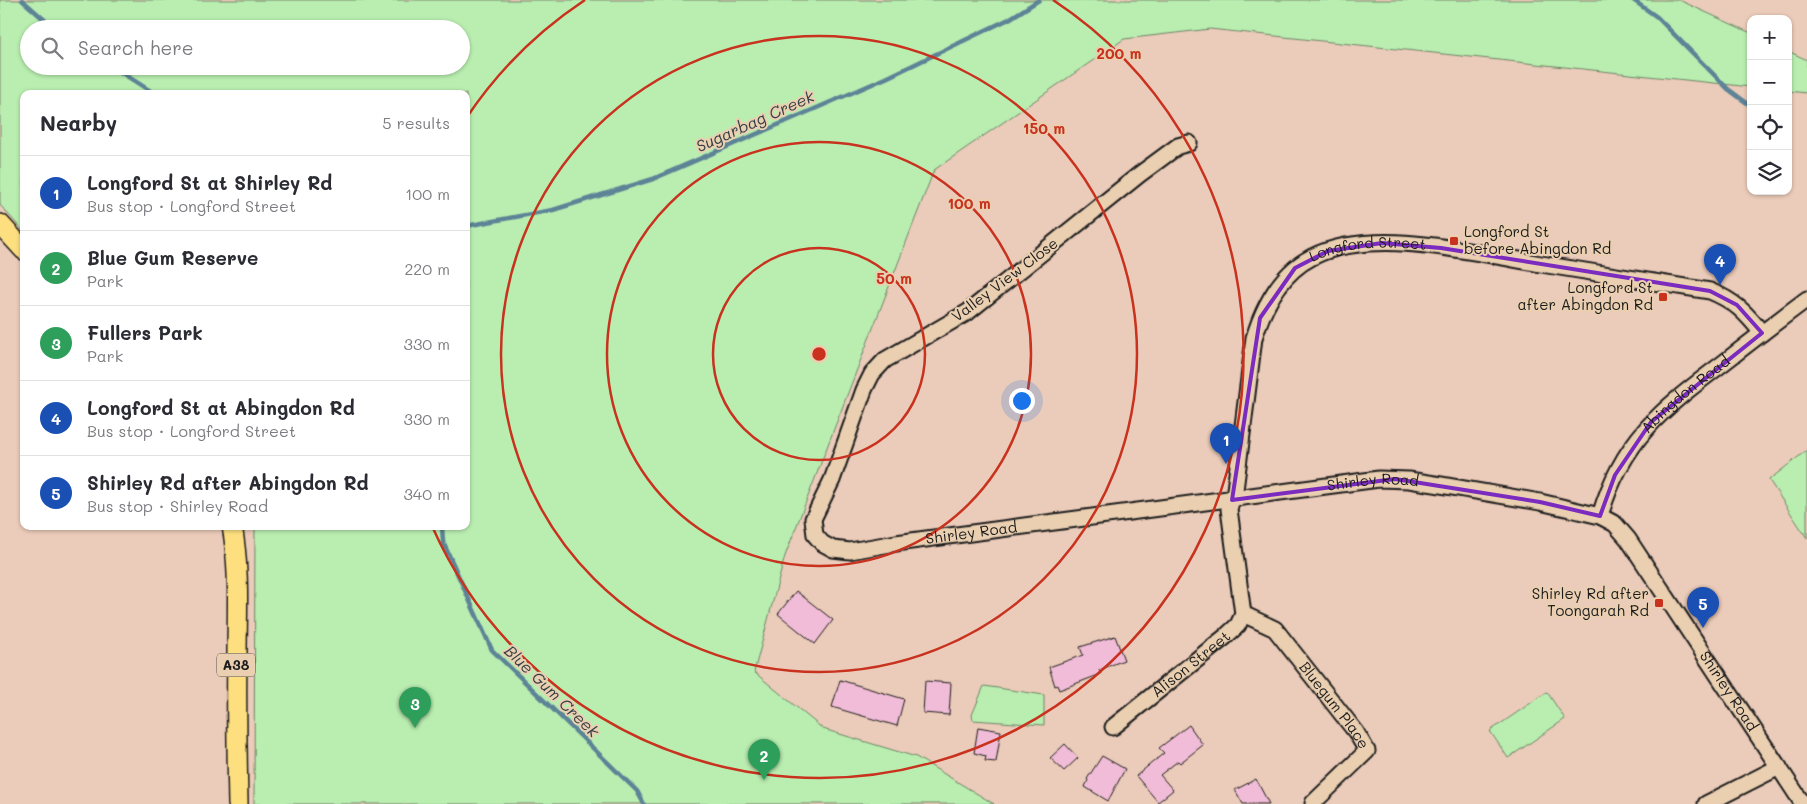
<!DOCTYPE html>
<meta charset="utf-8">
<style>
:root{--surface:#fff;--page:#f2f2f3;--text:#2b2b33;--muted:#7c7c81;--line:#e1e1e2;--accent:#2563eb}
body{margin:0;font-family:Mali,sans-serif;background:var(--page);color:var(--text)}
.controls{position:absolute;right:15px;top:15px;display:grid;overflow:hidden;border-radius:10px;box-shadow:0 1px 4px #0004}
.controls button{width:45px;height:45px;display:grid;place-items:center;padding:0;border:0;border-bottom:1px solid var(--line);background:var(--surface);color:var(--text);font:25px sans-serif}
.you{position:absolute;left:1021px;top:400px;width:18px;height:18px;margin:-12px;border:4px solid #fff;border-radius:50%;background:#1a73e8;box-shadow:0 0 0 8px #1a73e833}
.badge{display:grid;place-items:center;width:32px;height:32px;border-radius:50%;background:var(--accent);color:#fff;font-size:16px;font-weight:700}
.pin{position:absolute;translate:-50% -41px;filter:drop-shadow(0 1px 2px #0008)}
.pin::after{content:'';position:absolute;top:26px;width:18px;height:15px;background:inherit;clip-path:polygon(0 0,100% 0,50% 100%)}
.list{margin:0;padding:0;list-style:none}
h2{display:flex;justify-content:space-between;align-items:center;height:65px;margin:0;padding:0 20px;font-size:21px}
h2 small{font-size:16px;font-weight:400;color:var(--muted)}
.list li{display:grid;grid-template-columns:32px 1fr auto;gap:15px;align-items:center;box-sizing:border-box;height:75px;padding:0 20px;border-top:1px solid var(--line)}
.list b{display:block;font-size:19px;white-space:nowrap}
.list p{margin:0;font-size:16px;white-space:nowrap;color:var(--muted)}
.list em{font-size:16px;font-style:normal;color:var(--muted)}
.icon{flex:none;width:28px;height:28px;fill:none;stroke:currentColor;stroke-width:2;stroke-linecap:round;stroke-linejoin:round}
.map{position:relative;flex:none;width:1807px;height:804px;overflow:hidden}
.search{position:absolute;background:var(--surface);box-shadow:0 1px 4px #0004;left:20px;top:20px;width:450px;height:55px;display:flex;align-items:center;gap:12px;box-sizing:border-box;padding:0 18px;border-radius:28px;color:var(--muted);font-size:19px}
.panel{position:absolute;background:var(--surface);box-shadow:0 1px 4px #0004;left:20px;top:90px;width:450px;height:440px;border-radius:10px}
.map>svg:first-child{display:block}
.green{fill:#b9eeb0;stroke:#6a8566;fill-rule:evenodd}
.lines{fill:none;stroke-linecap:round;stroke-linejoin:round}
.stream{stroke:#5c8396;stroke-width:4.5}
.building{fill:#f1bcd7;stroke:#1c1c1c}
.minor-casing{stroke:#1c1c1c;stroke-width:19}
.major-casing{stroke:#1c1c1c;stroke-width:22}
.minor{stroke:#eacfb1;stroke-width:15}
.major{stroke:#fddf80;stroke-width:19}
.marked{fill:none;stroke:#7b2cbf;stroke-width:4;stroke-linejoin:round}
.ring{fill:none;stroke:#c8321e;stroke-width:2.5}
.poi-dot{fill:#c8321e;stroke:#eacfb1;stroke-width:2}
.labels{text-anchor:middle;stroke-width:4;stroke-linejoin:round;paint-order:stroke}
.shield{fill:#eacfb1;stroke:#5a5249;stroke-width:1}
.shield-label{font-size:14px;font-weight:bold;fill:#1c1c1c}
.poi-label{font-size:15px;fill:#1c1c1c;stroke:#eacfb1;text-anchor:end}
.street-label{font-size:15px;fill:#1c1c1c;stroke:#eacfb1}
.water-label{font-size:16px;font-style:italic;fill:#313e45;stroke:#eacfb1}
.centre{fill:#c8321e;stroke:#eacfb1;stroke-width:2.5}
.ring-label{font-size:15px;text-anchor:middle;font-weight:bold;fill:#c8321e;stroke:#eacfb1;stroke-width:4;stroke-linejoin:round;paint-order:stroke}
</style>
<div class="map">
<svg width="1807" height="804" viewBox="0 0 1807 804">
<rect width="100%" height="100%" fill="#ebcbb9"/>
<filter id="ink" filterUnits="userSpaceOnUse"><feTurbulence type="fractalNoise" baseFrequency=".02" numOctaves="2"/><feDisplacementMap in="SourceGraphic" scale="10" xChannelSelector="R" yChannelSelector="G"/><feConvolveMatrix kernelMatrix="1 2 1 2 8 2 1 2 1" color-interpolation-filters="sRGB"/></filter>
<g filter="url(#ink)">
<g class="green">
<path d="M0,0H1679L1751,33V87L1210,29L1124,39L934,170L785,556L754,672L823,729L916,757L994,804H254L255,526H466V94H24V232L0,205ZM29,29H461V66H29Z"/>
<polygon points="1788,51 1807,60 1807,93 1788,91"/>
<polygon points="1807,450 1807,538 1769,480"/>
<polygon points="984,686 1044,695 1044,725 973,720 972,715"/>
<polygon points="1547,692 1565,719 1508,758 1490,731"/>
</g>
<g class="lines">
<g class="stream">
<polyline points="22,0 55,29"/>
<polyline points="1633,0 1657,17 1728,89 1751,106"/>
<polyline points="111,66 155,94"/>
<polyline points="466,226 553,210 653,179 886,78 1009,19 1039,0"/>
<polyline points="442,526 443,542 492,650 637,791 644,804"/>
</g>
</g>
<g class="building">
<polygon points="796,591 833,620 815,644 778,614"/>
<polygon points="1115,636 1124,660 1099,670 1101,674 1059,690 1057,685 1055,686 1049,667 1083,655 1080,647"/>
<polygon points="840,680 904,699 897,726 832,707"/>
<polygon points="925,681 951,683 949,715 923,713"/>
<polygon points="1189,725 1203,745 1180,763 1178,761 1160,775 1173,790 1158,802 1136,776 1164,753 1159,748"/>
<polygon points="978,727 1001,731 996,762 985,761 986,756 974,753"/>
<polygon points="1065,744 1078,758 1064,771 1050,758"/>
<polygon points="1102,756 1125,769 1108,801 1085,787 1088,780 1087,779"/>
<polygon points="1256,779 1269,804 1243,804 1235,790"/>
</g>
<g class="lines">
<g class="minor-casing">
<g id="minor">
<path id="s1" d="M1189,143L1178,146L1140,174L968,312L885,360L872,374L864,390L832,480L813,519L815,535L822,543L833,549L850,551L896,543L1379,479L1409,480L1441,485L1540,502L1600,516L1615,524L1628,539L1803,804"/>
<path id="s2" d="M1600,516C1622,440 1661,410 1722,364C1750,342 1779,320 1807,299"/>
<path id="s3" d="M1243,614L1275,629L1356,732L1367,751L1313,803"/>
<path id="s4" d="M1113,727L1225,637L1238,625L1243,614L1229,509L1235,490L1254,338C1264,305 1281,273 1312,257C1374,226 1475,253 1541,264C1597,273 1653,282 1710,291C1735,301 1746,313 1762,333"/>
<polyline points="1706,804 1779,767"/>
</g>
</g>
<g class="major-casing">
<g id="major">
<polyline points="0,224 24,250"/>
<path d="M232,526C240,569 237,613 237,655C236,705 237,754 238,804"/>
</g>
</g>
<use href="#minor" class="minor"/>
<use href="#major" class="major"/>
</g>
</g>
<path class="marked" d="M1382,243L1441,248L1710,291L1737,305L1762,333L1651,422L1615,475L1600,516L1540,502L1395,479L1232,500L1260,318L1295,268L1328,251Z"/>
<g class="ring">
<circle cx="819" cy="354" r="106"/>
<circle cx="819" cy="354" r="212"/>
<circle cx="819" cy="354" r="318"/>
<path d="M467 117A424 424 0 0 1 585 0M1053 0A424 424 0 1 1 432 526"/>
</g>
<g class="poi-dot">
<rect x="1449" y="236" width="10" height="10" rx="2.5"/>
<rect x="1658" y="292" width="10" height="10" rx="2.5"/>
<rect x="1654" y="598" width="10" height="10" rx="2.5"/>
</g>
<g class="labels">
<rect class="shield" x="217" y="653.5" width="38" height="23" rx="4"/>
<g class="shield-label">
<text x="236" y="670">A38</text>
</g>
<g class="poi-label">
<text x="1464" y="237" text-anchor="start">Longford St<tspan x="1464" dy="17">before Abingdon Rd</tspan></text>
<text x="1653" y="293">Longford St<tspan x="1653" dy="17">after Abingdon Rd</tspan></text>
<text x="1649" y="599">Shirley Rd after<tspan x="1649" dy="17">Toongarah Rd</tspan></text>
</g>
<g class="street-label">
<text dy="5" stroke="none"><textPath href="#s4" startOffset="612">Longford Street</textPath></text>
<text transform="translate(1005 280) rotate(-37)" y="5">Valley View Close</text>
<text dy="5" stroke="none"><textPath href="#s2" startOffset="152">Abingdon Road</textPath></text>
<text dy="5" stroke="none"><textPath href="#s1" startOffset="1135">Shirley Road</textPath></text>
<text dy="5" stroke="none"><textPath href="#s1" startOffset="730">Shirley Road</textPath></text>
<text dy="5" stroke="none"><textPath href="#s4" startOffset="100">Alison Street</textPath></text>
<text dy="5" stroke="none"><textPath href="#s1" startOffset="1585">Shirley Road</textPath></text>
<text dy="5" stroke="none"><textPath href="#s3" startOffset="132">Bluegum Place</textPath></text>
</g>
<g class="water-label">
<text transform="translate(755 121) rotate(-24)" y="6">Sugarbag Creek</text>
<text transform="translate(552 691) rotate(44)" y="6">Blue Gum Creek</text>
</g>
</g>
<circle cx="819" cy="354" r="8" class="centre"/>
<g class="ring-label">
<text x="1119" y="59">200 m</text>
<text x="1044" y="134">150 m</text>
<text x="969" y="209">100 m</text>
<text x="894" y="284">50 m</text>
</g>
</svg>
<div class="controls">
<button>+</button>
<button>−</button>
<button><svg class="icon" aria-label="locate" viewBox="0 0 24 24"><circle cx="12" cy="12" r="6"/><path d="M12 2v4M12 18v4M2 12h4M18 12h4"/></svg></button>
<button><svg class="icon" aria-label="layers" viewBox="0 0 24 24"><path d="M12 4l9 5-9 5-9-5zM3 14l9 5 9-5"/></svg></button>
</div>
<div class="you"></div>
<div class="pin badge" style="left:1226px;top:464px;background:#1a4fb4">1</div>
<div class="pin badge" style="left:764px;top:780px;background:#2e9e5b">2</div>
<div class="pin badge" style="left:415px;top:728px;background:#2e9e5b">3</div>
<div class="pin badge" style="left:1720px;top:285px;background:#1a4fb4">4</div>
<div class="pin badge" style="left:1703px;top:628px;background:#1a4fb4">5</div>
<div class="search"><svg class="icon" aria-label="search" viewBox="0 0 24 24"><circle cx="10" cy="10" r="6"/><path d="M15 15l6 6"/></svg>Search here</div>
<section class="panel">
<h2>Nearby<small>5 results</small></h2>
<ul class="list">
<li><span class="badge" style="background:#1a4fb4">1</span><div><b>Longford St at Shirley Rd</b><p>Bus stop · Longford Street</p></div><em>100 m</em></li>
<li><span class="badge" style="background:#2e9e5b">2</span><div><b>Blue Gum Reserve</b><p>Park</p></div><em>220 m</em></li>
<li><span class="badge" style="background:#2e9e5b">3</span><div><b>Fullers Park</b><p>Park</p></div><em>330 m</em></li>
<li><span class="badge" style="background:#1a4fb4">4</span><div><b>Longford St at Abingdon Rd</b><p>Bus stop · Longford Street</p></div><em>330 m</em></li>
<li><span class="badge" style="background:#1a4fb4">5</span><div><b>Shirley Rd after Abingdon Rd</b><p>Bus stop · Shirley Road</p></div><em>340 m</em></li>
</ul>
</section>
</div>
